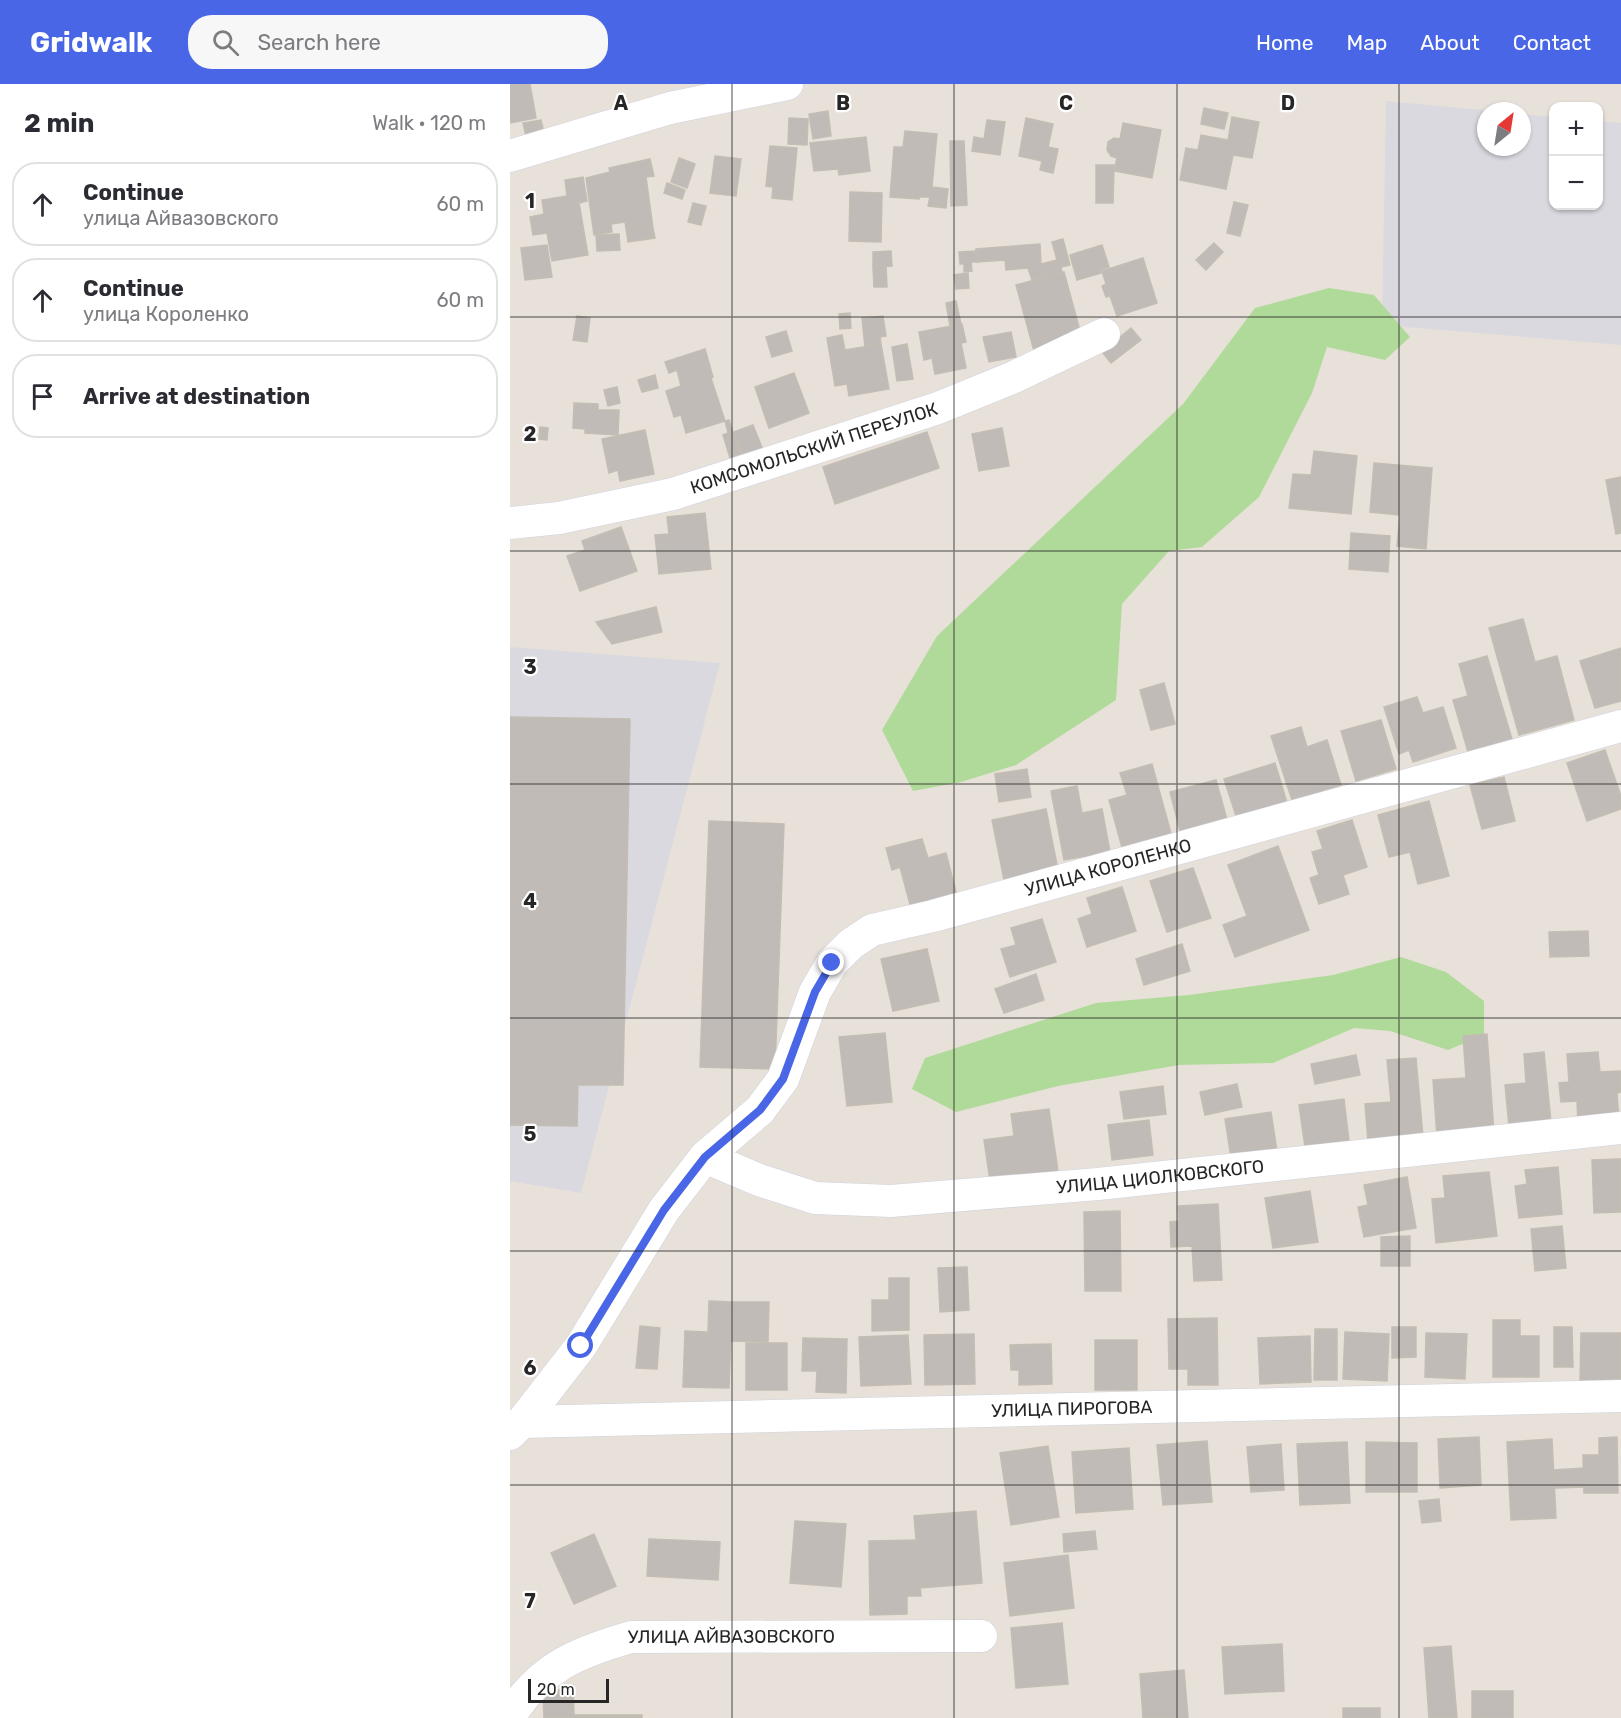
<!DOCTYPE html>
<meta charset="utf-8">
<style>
:root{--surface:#fff;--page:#f7f7f7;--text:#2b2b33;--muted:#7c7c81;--line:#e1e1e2;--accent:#4866e6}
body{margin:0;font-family:Rubik,sans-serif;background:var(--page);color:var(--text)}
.controls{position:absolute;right:18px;top:18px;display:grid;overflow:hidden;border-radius:12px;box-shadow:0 2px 4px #0004}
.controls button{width:54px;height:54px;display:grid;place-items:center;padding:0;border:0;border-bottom:2px solid var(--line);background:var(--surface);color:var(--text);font:30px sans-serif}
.compass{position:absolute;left:967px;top:18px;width:54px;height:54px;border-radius:50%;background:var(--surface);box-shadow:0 2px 4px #0004;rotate:30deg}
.scale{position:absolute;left:18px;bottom:15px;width:81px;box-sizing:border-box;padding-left:6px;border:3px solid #262626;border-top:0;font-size:16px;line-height:21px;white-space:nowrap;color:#262626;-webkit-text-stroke:4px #fff;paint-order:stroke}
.stop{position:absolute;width:18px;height:18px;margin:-14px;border:4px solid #4866e6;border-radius:50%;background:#fff}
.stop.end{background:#4866e6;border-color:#fff;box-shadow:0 2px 6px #0008}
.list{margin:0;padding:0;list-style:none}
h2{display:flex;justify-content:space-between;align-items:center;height:78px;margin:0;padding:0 24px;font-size:26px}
h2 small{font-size:20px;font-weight:400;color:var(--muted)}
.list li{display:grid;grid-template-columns:39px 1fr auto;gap:18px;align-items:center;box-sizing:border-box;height:84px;margin:0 12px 12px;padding:0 12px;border:2px solid var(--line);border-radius:24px}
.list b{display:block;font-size:22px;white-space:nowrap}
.list p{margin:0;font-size:20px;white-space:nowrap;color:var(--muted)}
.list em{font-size:20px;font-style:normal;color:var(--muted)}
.icon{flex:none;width:33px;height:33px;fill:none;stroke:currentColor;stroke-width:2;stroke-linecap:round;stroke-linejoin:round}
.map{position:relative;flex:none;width:1111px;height:1634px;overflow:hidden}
header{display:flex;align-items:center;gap:36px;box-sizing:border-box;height:84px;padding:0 30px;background:var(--accent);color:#fff}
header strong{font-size:28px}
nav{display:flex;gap:33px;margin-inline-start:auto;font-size:21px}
.search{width:420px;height:54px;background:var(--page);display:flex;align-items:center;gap:15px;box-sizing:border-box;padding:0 21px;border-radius:24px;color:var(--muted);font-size:22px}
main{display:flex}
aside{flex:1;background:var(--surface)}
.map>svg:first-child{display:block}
.industrial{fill:#dbd9e0}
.green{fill:#b0da9a}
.building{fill:#c0bbb6;stroke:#c3bdb3;stroke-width:1.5}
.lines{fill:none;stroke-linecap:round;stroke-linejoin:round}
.street-casing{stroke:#cfd2de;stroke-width:33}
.street{stroke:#fff;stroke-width:32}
.route{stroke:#4866e6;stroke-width:8}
.grid{fill:none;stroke:#262626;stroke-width:1.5;stroke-opacity:0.55}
.labels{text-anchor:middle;stroke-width:4.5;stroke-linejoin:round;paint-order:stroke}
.street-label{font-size:18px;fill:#262626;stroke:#fff}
.grid-label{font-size:20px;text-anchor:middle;font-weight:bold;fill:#262626;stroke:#fff;stroke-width:4.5;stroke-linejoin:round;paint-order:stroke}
</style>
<header>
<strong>Gridwalk</strong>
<div class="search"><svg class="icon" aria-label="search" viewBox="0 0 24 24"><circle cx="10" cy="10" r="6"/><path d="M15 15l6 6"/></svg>Search here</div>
<nav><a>Home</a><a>Map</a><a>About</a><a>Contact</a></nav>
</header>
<main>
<aside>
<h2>2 min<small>Walk · 120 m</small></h2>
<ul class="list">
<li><svg class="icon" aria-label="ahead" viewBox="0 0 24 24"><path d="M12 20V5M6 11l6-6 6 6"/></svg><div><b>Continue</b><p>улица Айвазовского</p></div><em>60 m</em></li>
<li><svg class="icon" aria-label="ahead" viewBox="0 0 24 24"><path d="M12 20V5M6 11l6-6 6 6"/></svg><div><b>Continue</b><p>улица Короленко</p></div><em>60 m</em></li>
<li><svg class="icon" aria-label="arrive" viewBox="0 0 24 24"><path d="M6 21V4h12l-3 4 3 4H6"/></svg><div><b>Arrive at destination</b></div></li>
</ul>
</aside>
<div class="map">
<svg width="1111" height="1634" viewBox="0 0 1111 1634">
<rect width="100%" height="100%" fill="#e8e1d9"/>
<g class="industrial">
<polygon points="876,17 983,27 976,27 976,63 1012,63 1012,30 1043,33 1044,122 1088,122 1089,37 1111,39 1111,261 872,241"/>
<polygon points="0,563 210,579 71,1109 0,1097"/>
</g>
<g class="green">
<polygon points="819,204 864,211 900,253 875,276 817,263 802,309 749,413 692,463 659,467 612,520 606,616 506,681 451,698 403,707 372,646 427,552 673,320 745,224"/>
<polygon points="891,873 936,888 974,917 974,951 938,966 880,947 844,944 763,979 669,981 548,1002 446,1028 402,1005 415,974 586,919 679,911 823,891"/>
</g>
<g class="building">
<polygon points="0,0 20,0 26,34 0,39"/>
<polygon points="694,24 718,29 714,45 691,40"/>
<polygon points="318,27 321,52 303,55 299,30"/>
<polygon points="722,33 749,38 742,74 723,71 716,105 670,96 676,64 688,66 691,51 718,56"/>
<polygon points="279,34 298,35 297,61 278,60"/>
<polygon points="516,34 543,40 538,63 548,65 543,89 530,86 532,77 509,72"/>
<polygon points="31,36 34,49 16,52 13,39"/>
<polygon points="477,36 495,38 490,71 462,67 464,53 474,55"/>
<polygon points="613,39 651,46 642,94 604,87 607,74 601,72 597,66 598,58 604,54 610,55"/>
<polygon points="395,47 427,50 421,113 410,113 409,115 380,113 384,63 393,63"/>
<polygon points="356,53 360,87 329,91 328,85 304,87 300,59"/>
<polygon points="440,57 454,57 457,121 441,122"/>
<polygon points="260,62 287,64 282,116 262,114 263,103 256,102"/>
<polygon points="205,72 231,75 226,112 200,109"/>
<polygon points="169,74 185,80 177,104 161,98"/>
<polygon points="140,75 144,92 136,93 143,144 122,147 121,144 116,144 115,138 101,140 102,148 84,151 76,94 100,88 99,84"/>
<polygon points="586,81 604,81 603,119 586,119"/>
<polygon points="73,93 77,117 69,119 78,171 42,177 37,149 23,151 20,133 34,130 32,116 57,112 55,96"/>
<polygon points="157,99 175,106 172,115 154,109"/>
<polygon points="422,103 438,105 436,124 418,122"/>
<polygon points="340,108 372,109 371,158 339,157"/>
<polygon points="724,118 738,121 730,152 717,149"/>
<polygon points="183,119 196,122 191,141 178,138"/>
<polygon points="116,144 121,144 122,147 143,144 145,154 118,158"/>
<polygon points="109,150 110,166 87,167 86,151"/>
<polygon points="553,155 560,181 551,183 552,188 522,196 518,184 496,186 495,176 467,178 466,165 530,160 531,180 547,176 542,158"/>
<polygon points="704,159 713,168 696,186 686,176"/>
<polygon points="37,161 42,193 15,196 11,164"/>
<polygon points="592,161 599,183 590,186 591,189 567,196 560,171"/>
<polygon points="381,167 382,182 363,183 363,168"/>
<polygon points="466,167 467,178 461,178 462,187 454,188 454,180 450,180 449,168"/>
<polygon points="633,174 647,219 607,232 600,212 596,213 592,202 596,200 592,187"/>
<polygon points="376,182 377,203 364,203 363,183"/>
<polygon points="554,188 572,254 524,267 506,201"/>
<polygon points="458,189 459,204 446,205 444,191"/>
<polygon points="446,217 451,240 440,242 436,219"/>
<polygon points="340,229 341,244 330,245 329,230"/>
<polygon points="67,232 80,234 77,258 63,256"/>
<polygon points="373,232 376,252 370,253 371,260 355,263 352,234"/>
<polygon points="452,240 456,258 451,259 456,284 425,290 422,274 414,276 409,248"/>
<polygon points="621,244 631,256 601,279 592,268"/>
<polygon points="276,247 282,267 262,273 256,253"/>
<polygon points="501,248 506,273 479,278 473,253"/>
<polygon points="332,251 335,266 371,260 379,305 339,312 337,300 325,302 317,254"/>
<polygon points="397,260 403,295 387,297 382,263"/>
<polygon points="195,265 203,293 201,294 215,337 176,349 171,331 164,333 156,307 171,302 167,286 159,289 155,278"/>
<polygon points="284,289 299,329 259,344 245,303"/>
<polygon points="145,291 148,304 132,308 128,296"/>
<polygon points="107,303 110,319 98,322 94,306"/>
<polygon points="64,319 88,320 88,326 109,326 108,351 75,349 75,345 63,344"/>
<polygon points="219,336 230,370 220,374 213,351 218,349 215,337"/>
<polygon points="243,341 253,366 232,373 224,348"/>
<polygon points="30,343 38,344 37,356 29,355"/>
<polygon points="492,344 499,382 469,387 462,350"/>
<polygon points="135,346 144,390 110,397 108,386 99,389 92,355"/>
<polygon points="417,348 429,384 325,420 313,383"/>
<polygon points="804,367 847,372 841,430 779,424 783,390 801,391"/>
<polygon points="864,379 922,384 916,465 887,462 890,431 860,428"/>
<polygon points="1111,393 1111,449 1106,450 1096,396"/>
<polygon points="195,429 201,485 149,490 145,451 159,450 157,433"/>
<polygon points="111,443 127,487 70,507 57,472 75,466 72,457"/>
<polygon points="841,449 880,452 878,488 839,485"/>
<polygon points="146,523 152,548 102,560 86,538"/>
<polygon points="1013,535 1025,578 1047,572 1064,636 1009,651 979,544"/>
<polygon points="1111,564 1111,617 1085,624 1070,577"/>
<polygon points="977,572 1002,655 958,668 943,616 958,612 949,580"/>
<polygon points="654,599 665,640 641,646 630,606"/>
<polygon points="907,613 913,629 933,623 946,664 903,678 899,666 889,670 874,623"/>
<polygon points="0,633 120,635 113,1001 68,1001 67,1042 0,1041"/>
<polygon points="871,636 886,685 846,697 831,647"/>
<polygon points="791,643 797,663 817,656 831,701 782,716 761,652"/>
<polygon points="1095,666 1111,712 1111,725 1077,737 1057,679"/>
<polygon points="765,679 778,722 728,738 714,695"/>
<polygon points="642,680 662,753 613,767 599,716 617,711 610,689"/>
<polygon points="517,685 521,713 489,718 485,690"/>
<polygon points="994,693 1005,737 972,745 960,701"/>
<polygon points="706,696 718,739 671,751 660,708"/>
<polygon points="567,702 572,729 592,725 600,768 554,776 541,707"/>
<polygon points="919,717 939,792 908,800 900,768 879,773 868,731"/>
<polygon points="536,725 548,786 494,796 482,736"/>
<polygon points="842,736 857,783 833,791 839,810 809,820 800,794 809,791 802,768 813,765 807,747"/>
<polygon points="199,737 274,740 265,985 190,983"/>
<polygon points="412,755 418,774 436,769 447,812 401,824 390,783 382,786 376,764"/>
<polygon points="768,762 799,846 725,873 713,841 737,832 718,781"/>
<polygon points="683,784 701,834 657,848 640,797"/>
<polygon points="612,803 626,847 577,863 568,835 582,830 577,814"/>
<polygon points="532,835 546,878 500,893 491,865 506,861 501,844"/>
<polygon points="1078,847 1079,872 1040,873 1039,848"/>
<polygon points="672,860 680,887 634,901 626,875"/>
<polygon points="417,865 429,917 383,927 371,875"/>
<polygon points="526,890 534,916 494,929 485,905"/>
<polygon points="375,949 382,1018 337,1022 329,953"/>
<polygon points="977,950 984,1049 927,1053 923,996 956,994 953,952"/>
<polygon points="1034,968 1041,1038 999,1042 995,1001 1016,999 1014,970"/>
<polygon points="1088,968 1090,988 1111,987 1111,1008 1107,1009 1109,1037 1068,1040 1067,1017 1051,1018 1049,999 1059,998 1057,970"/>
<polygon points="846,971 850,991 805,1000 801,980"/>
<polygon points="906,974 913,1053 858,1058 855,1020 881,1018 877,976"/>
<polygon points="727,1000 732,1023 695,1031 690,1008"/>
<polygon points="653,1002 656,1030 614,1035 610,1008"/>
<polygon points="834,1015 839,1057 795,1063 789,1021"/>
<polygon points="539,1025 548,1087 480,1097 474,1056 504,1052 501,1030"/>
<polygon points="761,1028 767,1067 721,1074 715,1035"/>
<polygon points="639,1036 643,1071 602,1076 598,1041"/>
<polygon points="1111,1075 1111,1128 1084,1129 1082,1076"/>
<polygon points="1048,1083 1052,1130 1009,1134 1005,1102 1017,1100 1015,1086"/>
<polygon points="979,1088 987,1152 926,1159 922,1115 935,1114 933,1092"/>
<polygon points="897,1093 906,1144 854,1153 848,1123 858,1121 854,1101"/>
<polygon points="800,1107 808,1158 763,1164 755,1114"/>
<polygon points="708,1120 712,1196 684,1197 682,1162 661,1163 660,1138 669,1137 668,1122"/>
<polygon points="610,1127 611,1207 575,1207 574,1128"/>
<polygon points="1052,1142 1056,1184 1025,1187 1021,1145"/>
<polygon points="900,1152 900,1182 871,1182 871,1153"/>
<polygon points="457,1183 459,1226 430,1228 428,1184"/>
<polygon points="379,1194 399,1194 399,1246 362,1247 362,1216 379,1216"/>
<polygon points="199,1217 222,1218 219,1304 173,1303 175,1247 198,1248"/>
<polygon points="222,1218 259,1218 258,1258 221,1257"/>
<polygon points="707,1234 708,1301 678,1301 678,1285 659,1285 658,1235"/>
<polygon points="983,1236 1010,1236 1010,1252 1029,1252 1029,1293 983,1293"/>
<polygon points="130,1242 150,1244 147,1285 126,1284"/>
<polygon points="882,1243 906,1243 906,1273 882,1274"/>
<polygon points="1044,1243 1062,1243 1063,1283 1044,1283"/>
<polygon points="805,1245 827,1245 827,1296 804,1296"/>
<polygon points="835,1248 879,1250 877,1297 833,1295"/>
<polygon points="916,1249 957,1250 955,1295 915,1293"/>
<polygon points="1071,1249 1111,1249 1111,1299 1070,1299"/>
<polygon points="464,1250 465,1300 415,1301 414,1251"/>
<polygon points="398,1251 401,1300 351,1302 349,1253"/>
<polygon points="800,1252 801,1298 750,1300 748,1254"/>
<polygon points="293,1254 337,1255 336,1309 306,1308 307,1287 292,1287"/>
<rect x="585" y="1256" width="42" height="50"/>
<rect x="236" y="1259" width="41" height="47"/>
<polygon points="541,1260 542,1300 509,1301 509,1286 501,1286 500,1261"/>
<polygon points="969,1353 971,1401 930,1404 928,1355"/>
<polygon points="1107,1353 1108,1409 1074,1409 1073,1371 1089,1371 1089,1354"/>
<polygon points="1042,1355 1046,1434 1001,1436 997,1358"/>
<polygon points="697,1357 702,1418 653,1421 647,1361"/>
<polygon points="837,1358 840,1419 790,1421 787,1360"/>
<polygon points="856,1358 907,1359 907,1408 856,1408"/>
<polygon points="771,1360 774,1406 741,1408 737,1363"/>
<polygon points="538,1362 549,1433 501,1441 490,1369"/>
<polygon points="619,1364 623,1425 566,1429 562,1368"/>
<polygon points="1074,1384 1074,1403 1045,1404 1044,1386"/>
<polygon points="929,1415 931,1437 912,1439 909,1417"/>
<polygon points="466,1427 472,1499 410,1504 404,1432"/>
<polygon points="285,1437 336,1440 331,1503 280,1499"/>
<polygon points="585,1447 587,1465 554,1468 553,1450"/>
<polygon points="84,1450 106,1502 64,1520 41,1469"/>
<polygon points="139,1455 210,1458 208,1496 137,1492"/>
<polygon points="407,1456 411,1512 397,1512 397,1530 360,1531 359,1457"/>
<polygon points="558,1471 564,1524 500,1532 494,1479"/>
<polygon points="552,1539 558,1600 506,1604 501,1544"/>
<polygon points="772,1560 774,1607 715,1610 712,1563"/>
<polygon points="941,1562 947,1634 919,1634 914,1564"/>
<polygon points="674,1586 678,1634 633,1634 630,1590"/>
<polygon points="63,1601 64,1631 132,1631 132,1634 34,1634 33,1611"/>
<rect x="962" y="1607" width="41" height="27"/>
<rect x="833" y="1624" width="37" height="10"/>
</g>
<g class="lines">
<g class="street-casing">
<g id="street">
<polyline points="0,72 160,24 277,0"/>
<path id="s1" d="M0,439L49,434L163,410L428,324L504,293L594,250"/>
<path id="s2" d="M195,1073L249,1096L305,1114L381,1117L588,1100L1111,1044"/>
<path id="s3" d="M12,1338L1111,1312"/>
<path id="s4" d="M0,1350L12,1338L71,1262L154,1126L195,1073L250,1026L273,995L305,908L322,879L341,860L362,846L423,832L1111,642"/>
<path id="s5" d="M0,1632C30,1583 69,1568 121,1553L471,1552"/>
</g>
</g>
<use href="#street" class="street"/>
</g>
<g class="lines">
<polyline class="route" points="71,1262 154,1126 195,1073 250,1026 273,995 305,908 322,879"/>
</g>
<path class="grid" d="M222,0V1634M444,0V1634M667,0V1634M889,0V1634M0,233H1111M0,467H1111M0,700H1111M0,934H1111M0,1167H1111M0,1401H1111"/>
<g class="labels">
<g class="street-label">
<text dy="6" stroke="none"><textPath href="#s1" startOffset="314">КОМСОМОЛЬСКИЙ ПЕРЕУЛОК</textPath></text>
<text dy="6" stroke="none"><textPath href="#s4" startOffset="873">УЛИЦА КОРОЛЕНКО</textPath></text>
<text dy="6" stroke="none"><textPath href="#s2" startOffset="464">УЛИЦА ЦИОЛКОВСКОГО</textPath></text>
<text dy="6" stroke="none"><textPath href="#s3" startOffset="550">УЛИЦА ПИРОГОВА</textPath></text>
<text dy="6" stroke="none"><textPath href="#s5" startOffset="249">УЛИЦА АЙВАЗОВСКОГО</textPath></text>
</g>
</g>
<g class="grid-label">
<text x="111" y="26">A</text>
<text x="333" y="26">B</text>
<text x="556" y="26">C</text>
<text x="778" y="26">D</text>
<text x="20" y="124">1</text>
<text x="20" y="357">2</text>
<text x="20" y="590">3</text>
<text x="20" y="824">4</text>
<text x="20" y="1057">5</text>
<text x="20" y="1291">6</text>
<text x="20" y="1524">7</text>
</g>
</svg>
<div class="controls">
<button>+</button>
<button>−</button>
</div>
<svg class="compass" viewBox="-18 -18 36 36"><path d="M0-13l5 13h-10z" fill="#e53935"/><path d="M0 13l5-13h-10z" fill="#7c7c81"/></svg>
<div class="scale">20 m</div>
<div class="stop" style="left:71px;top:1262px"></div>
<div class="stop end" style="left:322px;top:879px"></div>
</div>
</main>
